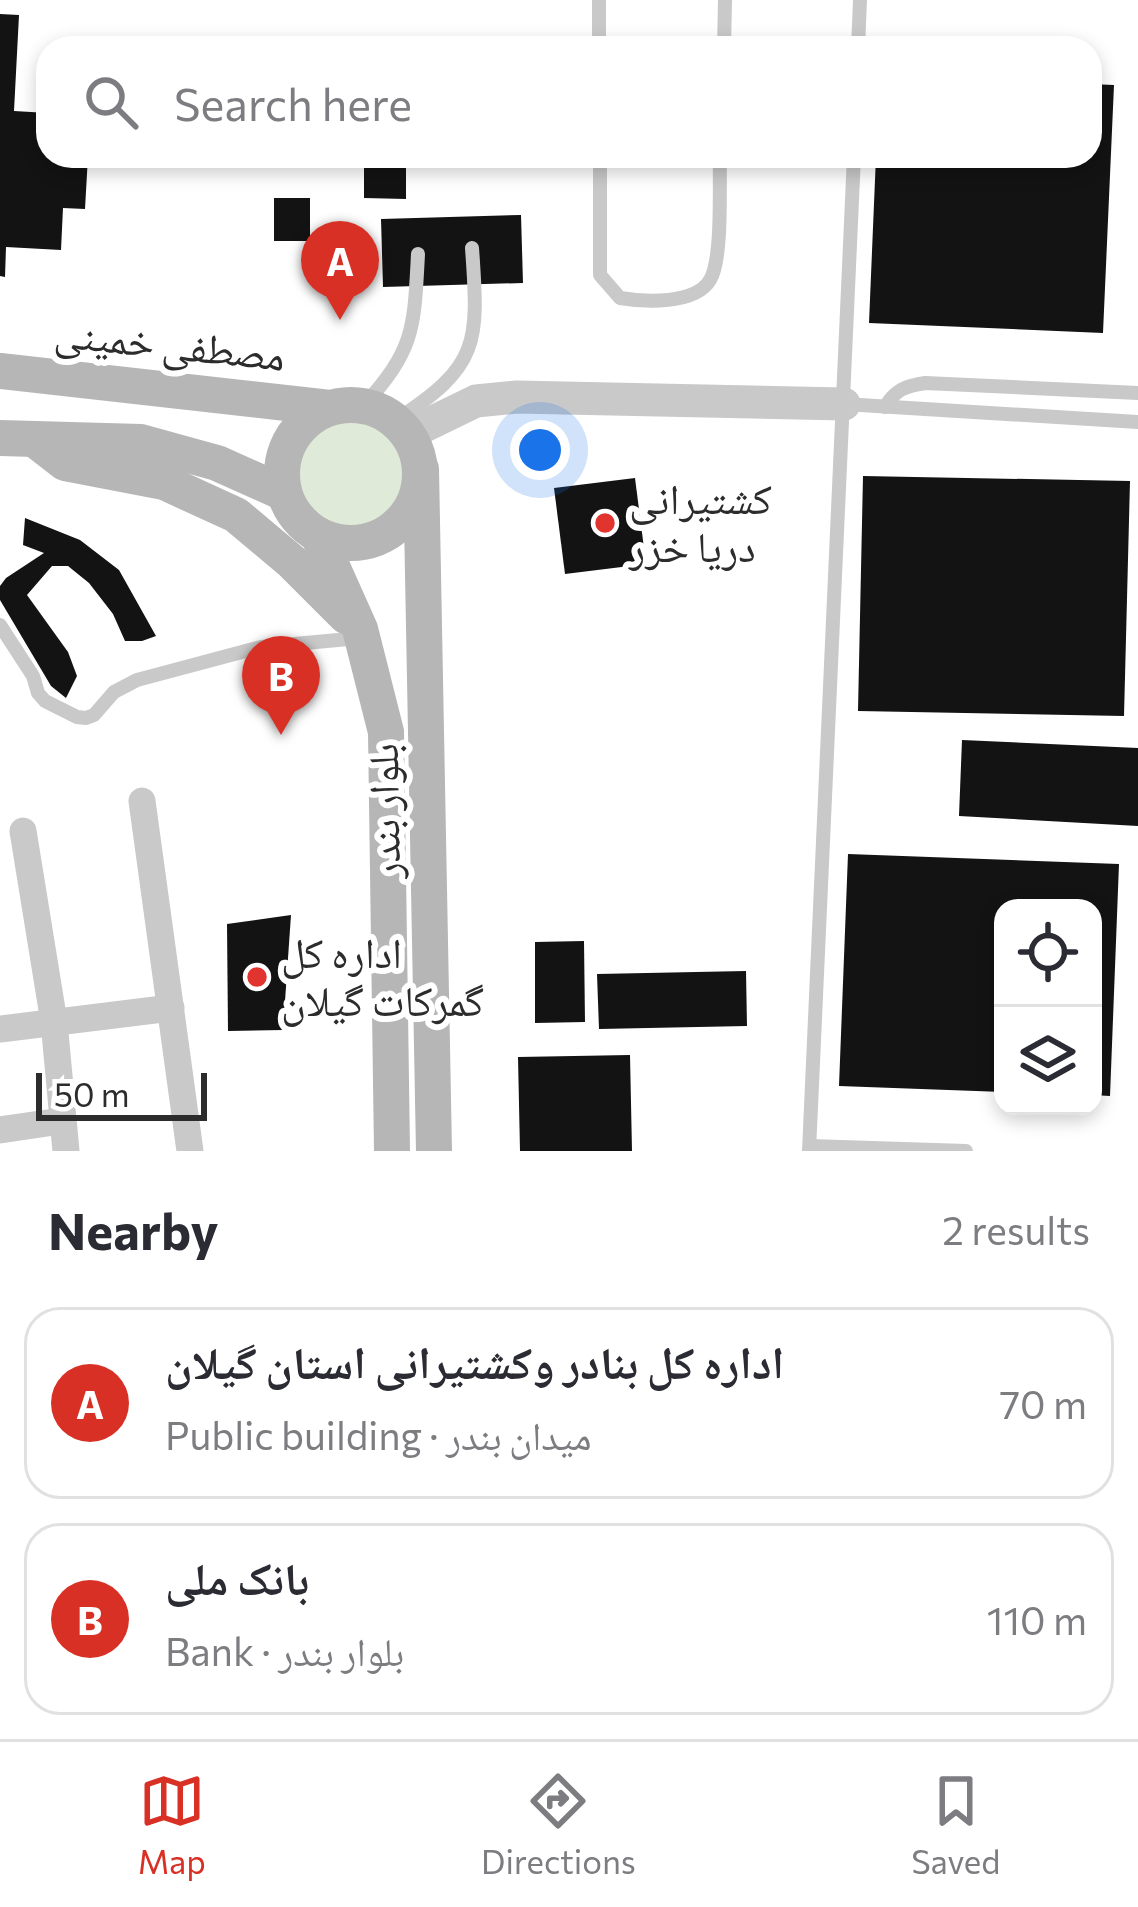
<!DOCTYPE html>
<meta charset="utf-8">
<style>
:root{--surface:#fff;--page:#f2f2f3;--text:#2b2b33;--muted:#7c7c81;--line:#e1e1e2;--accent:#d93025}
body{margin:0;font-family:Commissioner,"Noto Naskh Arabic",sans-serif;background:var(--page);color:var(--text)}
.controls{position:absolute;right:36px;bottom:36px;display:grid;overflow:hidden;border-radius:24px;box-shadow:0 6px 18px #0003}
.controls button{width:108px;height:108px;display:grid;place-items:center;padding:0;border:0;border-bottom:3px solid var(--line);background:var(--surface);color:var(--text);font:60px sans-serif}
.scale{position:absolute;left:36px;bottom:30px;width:171px;box-sizing:border-box;padding-left:12px;border:6px solid #2c2c2c;border-top:0;font-size:33px;line-height:42px;white-space:nowrap;color:#2c2c2c;-webkit-text-stroke:9px #fff;paint-order:stroke}
.you{position:absolute;left:540px;top:450px;width:42px;height:42px;margin:-30px;border:9px solid #fff;border-radius:50%;background:#1a73e8;box-shadow:0 0 0 18px #1a73e833}
.badge{display:grid;place-items:center;width:78px;height:78px;border-radius:50%;background:var(--accent);color:#fff;font-size:39px;font-weight:700}
.pin{position:absolute;translate:-50% -99px;filter:drop-shadow(0 3px 6px #0008)}
.pin::after{content:'';position:absolute;top:63px;width:42px;height:36px;background:inherit;clip-path:polygon(0 0,100% 0,50% 100%)}
.list{margin:0;padding:0;list-style:none}
h2{display:flex;justify-content:space-between;align-items:center;height:156px;margin:0;padding:0 48px;font-size:51px}
h2 small{font-size:39px;font-weight:400;color:var(--muted)}
.list li{display:grid;grid-template-columns:78px 1fr auto;gap:36px;align-items:center;box-sizing:border-box;height:192px;margin:0 24px 24px;padding:0 24px;border:3px solid var(--line);border-radius:36px}
.list b{display:block;font-size:45px;white-space:nowrap}
.list p{margin:0;font-size:39px;white-space:nowrap;color:var(--muted)}
.list em{font-size:39px;font-style:normal;color:var(--muted)}
.icon{flex:none;width:66px;height:66px;fill:none;stroke:currentColor;stroke-width:2;stroke-linecap:round;stroke-linejoin:round}
.map{position:relative;flex:none;width:1138px;height:1151px;overflow:hidden}
.search{position:absolute;background:var(--surface);box-shadow:0 6px 18px #0003;left:36px;right:36px;top:36px;height:132px;display:flex;align-items:center;gap:30px;box-sizing:border-box;padding:0 42px;border-radius:36px;color:var(--muted);font-size:45px}
.sheet{height:588px;background:var(--surface)}
nav{display:flex;justify-content:space-around;align-items:center;box-sizing:border-box;height:168px;border-top:3px solid var(--line);background:var(--surface);font-size:33px;color:var(--muted)}
nav a{display:grid;justify-items:center;gap:6px}
nav .on{color:var(--accent)}
.map>svg:first-child{display:block}
.green{fill:#e0ead9}
.building{fill:#131313}
.lines{fill:none;stroke-linecap:round;stroke-linejoin:round}
.service{stroke:#c9c9c9;stroke-width:14}
.minor{stroke:#c9c9c9;stroke-width:27}
.tertiary{stroke:#c9c9c9;stroke-width:33}
.secondary{stroke:#b6b6b6;stroke-width:36}
.poi-dot{fill:#e2342f;stroke:#fff;stroke-width:4.5}
.labels{text-anchor:middle;stroke-width:12;stroke-linejoin:round;paint-order:stroke}
.street-label{font-size:42px;fill:#2c2c2c;stroke:#fff}
.poi-label{font-size:42px;fill:#2c2c2c;stroke:#fff;text-anchor:start}
</style>
<div class="map">
<svg width="1138" height="1151" viewBox="0 0 1138 1151">
<rect width="100%" height="100%" fill="#fff"/>
<circle class="green" cx="351" cy="474" r="59"/>
<g class="building">
<polygon points="0,14 19,15 14,111 48,113 48,156 88,156 85,209 63,208 61,250 6,247 5,277 0,276"/>
<polygon points="1090,84 1114,85 1103,333 869,323 876,156 1090,156"/>
<polygon points="129,156 180,156 180,160 129,161"/>
<polygon points="364,156 393,156 393,165 406,165 406,199 364,198"/>
<rect x="274" y="198" width="36" height="43"/>
<polygon points="521,215 523,283 383,287 381,219"/>
<polygon points="863,476 1130,481 1124,716 858,711"/>
<polygon points="635,478 646,564 565,574 554,488"/>
<polygon points="25,518 80,540 119,570 156,636 142,641 125,641 113,614 89,583 68,566 52,566 27,595 68,652 77,676 66,698 51,686 0,600 0,586 6,578 44,553 23,545"/>
<polygon points="962,740 1138,748 1138,826 959,816"/>
<polygon points="848,854 1119,864 1110,1096 1093,1095 1093,908 1003,908 1003,1092 839,1086"/>
<polygon points="291,915 283,1030 228,1031 227,924"/>
<polygon points="584,941 585,1022 535,1023 535,942"/>
<polygon points="746,971 747,1026 599,1029 597,974"/>
<polygon points="630,1055 632,1151 520,1151 518,1057"/>
</g>
<g class="lines">
<g class="service">
<polyline points="599,0 599,48"/>
<polyline points="724,48 725,0"/>
<polyline points="858,48 860,0"/>
<path d="M600,156V275L620,298C644,302 695,305 710,280C723,259 719,184 720,156"/>
<polyline points="844,404 1138,422"/>
<path d="M364,405C415,349 414,328 418,254"/>
<path d="M885,407C895,390 905,386 925,383L1138,393"/>
<path d="M396,420C479,366 479,344 472,248"/>
<polyline points="0,625 33,676 38,693 45,701 77,717 86,718 94,715 114,692 137,680 261,647 360,638"/>
<polyline points="810,1146 966,1151"/>
<polyline points="809,1151 854,156"/>
</g>
<g class="minor">
<polyline points="142,801 190,1151"/>
<polyline points="23,831 54,1022 66,1151"/>
<polyline points="0,1029 171,1008"/>
<polyline points="0,1130 61,1121"/>
</g>
<polyline class="tertiary" points="408,434 476,401 517,397 844,404"/>
<g class="secondary">
<polyline points="0,371 330,408"/>
<circle cx="351" cy="474" r="69"/>
<polyline points="0,438 141,442 217,463 284,493"/>
<polyline points="34,439 65,463 164,482 236,515 292,562 346,616"/>
<polyline points="421,469 434,1151"/>
<polyline points="318,535 360,629 386,732 392,1151"/>
</g>
</g>
<g class="poi-dot">
<circle cx="605" cy="523" r="12"/>
<circle cx="257" cy="977" r="12"/>
</g>
<g class="labels">
<g class="street-label">
<text transform="translate(170 344) rotate(6)" y="15">مصطفی خمینی</text>
<text transform="translate(384 811) rotate(-91)" y="15">بلوار بندر</text>
</g>
<g class="poi-label">
<text x="629" y="514">کشتیرانی<tspan x="629" dy="48">دریا خزر</tspan></text>
<text x="281" y="968">اداره کل<tspan x="281" dy="48">گمرکات گیلان</tspan></text>
</g>
</g>
</svg>
<div class="controls">
<button><svg class="icon" aria-label="locate" viewBox="0 0 24 24"><circle cx="12" cy="12" r="6"/><path d="M12 2v4M12 18v4M2 12h4M18 12h4"/></svg></button>
<button><svg class="icon" aria-label="layers" viewBox="0 0 24 24"><path d="M12 4l9 5-9 5-9-5zM3 14l9 5 9-5"/></svg></button>
</div>
<div class="scale">50 m</div>
<div class="you"></div>
<div class="pin badge" style="left:340px;top:320px">A</div>
<div class="pin badge" style="left:281px;top:735px">B</div>
<div class="search"><svg class="icon" aria-label="search" viewBox="0 0 24 24"><circle cx="10" cy="10" r="6"/><path d="M15 15l6 6"/></svg>Search here</div>
</div>
<section class="sheet">
<h2>Nearby<small>2 results</small></h2>
<ul class="list">
<li><span class="badge">A</span><div><b>اداره کل بنادر وکشتیرانی استان گیلان</b><p>Public building · میدان بندر</p></div><em>70 m</em></li>
<li><span class="badge">B</span><div><b>بانک ملی</b><p>Bank · بلوار بندر</p></div><em>110 m</em></li>
</ul>
</section>
<nav>
<a class="on"><svg class="icon" aria-label="map" viewBox="0 0 24 24"><path d="M3 6l6-2 6 2 6-2v14l-6 2-6-2-6 2zM9 4v14M15 6v14"/></svg>Map</a>
<a><svg class="icon" aria-label="directions" viewBox="0 0 24 24"><path d="M12 3l9 9-9 9-9-9zM9 14v-3h6M13 9l2 2-2 2"/></svg>Directions</a>
<a><svg class="icon" aria-label="saved" viewBox="0 0 24 24"><path d="M7 4h10v16l-5-4-5 4z"/></svg>Saved</a>
</nav>
